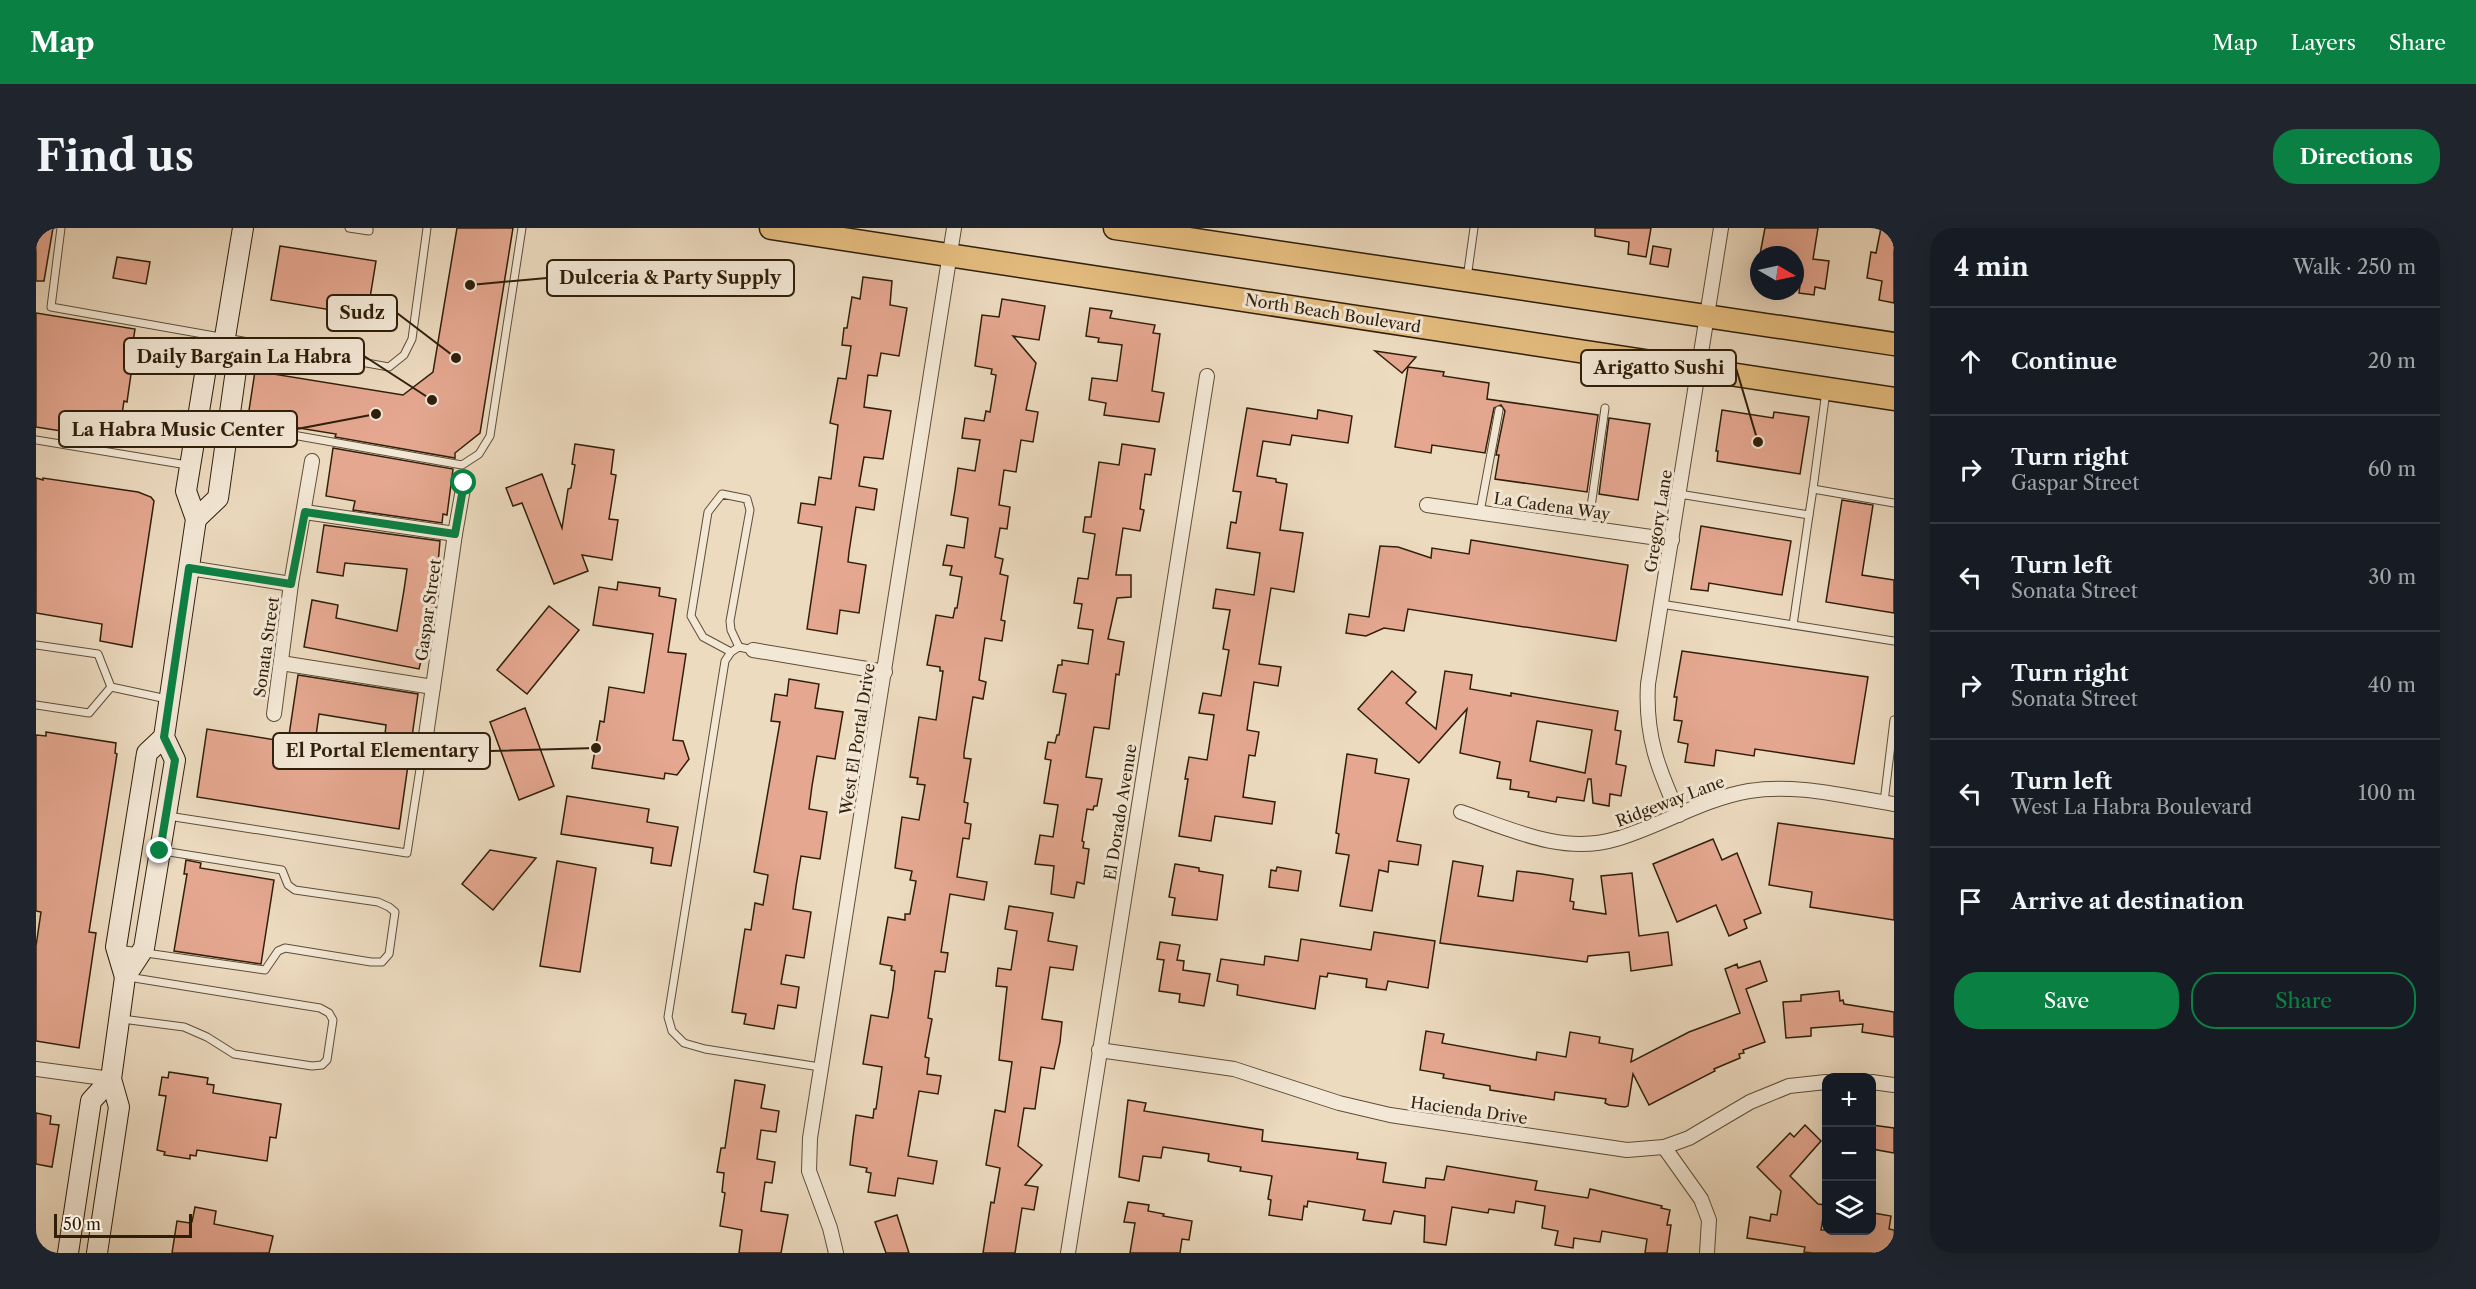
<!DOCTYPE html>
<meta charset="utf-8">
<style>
:root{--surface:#171b24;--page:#20242c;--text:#f1f3f6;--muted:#9ea1a6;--line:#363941;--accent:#0b8043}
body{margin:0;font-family:"Libre Caslon Text",serif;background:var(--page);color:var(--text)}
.controls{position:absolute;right:18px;bottom:18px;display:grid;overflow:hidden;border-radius:12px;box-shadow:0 6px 24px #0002}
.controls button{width:54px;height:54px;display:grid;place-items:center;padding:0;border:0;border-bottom:2px solid var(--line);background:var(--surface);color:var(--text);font:30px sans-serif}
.compass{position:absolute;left:1714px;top:18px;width:54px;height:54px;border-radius:50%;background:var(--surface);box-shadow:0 6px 24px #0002;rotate:99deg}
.scale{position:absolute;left:18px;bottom:15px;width:138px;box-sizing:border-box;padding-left:6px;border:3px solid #2f1f0a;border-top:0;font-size:16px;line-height:21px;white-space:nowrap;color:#2f1f0a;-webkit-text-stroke:4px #f3e8d6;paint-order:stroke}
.stop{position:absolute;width:18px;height:18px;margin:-14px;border:4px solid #0b8043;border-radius:50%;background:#fff}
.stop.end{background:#0b8043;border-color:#fff;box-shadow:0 2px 6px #0008}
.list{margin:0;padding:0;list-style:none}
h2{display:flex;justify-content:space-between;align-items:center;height:78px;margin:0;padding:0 24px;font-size:26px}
h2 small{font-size:20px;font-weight:400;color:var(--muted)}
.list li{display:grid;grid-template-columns:39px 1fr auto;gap:18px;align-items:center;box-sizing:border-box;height:108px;padding:0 24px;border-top:2px solid var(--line)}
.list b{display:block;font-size:22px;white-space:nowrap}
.list p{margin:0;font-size:20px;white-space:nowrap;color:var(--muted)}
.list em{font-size:20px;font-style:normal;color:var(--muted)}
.actions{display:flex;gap:12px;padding:18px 24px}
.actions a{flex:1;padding:14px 0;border:2px solid var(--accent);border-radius:24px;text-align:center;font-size:21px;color:var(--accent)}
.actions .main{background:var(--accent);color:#fff}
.icon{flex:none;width:33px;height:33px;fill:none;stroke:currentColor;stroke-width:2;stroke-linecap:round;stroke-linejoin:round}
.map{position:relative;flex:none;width:1858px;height:1025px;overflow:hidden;border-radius:24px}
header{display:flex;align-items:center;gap:36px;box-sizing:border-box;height:84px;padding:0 30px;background:var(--accent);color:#fff}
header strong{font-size:28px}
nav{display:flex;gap:33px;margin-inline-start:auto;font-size:21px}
.intro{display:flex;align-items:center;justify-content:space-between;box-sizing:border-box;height:144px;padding:0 36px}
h1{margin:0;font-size:42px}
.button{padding:15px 27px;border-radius:24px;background:var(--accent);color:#fff;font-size:21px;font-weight:700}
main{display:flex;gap:36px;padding:0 36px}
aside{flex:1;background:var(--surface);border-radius:24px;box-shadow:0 6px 24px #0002}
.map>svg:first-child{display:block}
.building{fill:#e5a790;stroke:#2f1f0a;stroke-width:1.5;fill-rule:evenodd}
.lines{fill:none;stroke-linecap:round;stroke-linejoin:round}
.lane-casing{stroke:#5e4e38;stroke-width:9}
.street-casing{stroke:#5e4e38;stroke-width:16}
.secondary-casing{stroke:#2f1f0a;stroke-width:22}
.primary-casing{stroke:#2f1f0a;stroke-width:25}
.lane{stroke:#f3e8d6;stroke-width:7}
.street{stroke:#f3e8d6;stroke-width:14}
.secondary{stroke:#f3e8d6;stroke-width:20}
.primary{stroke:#e6be80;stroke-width:22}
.route{stroke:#0b8043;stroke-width:8}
.labels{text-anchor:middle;stroke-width:6;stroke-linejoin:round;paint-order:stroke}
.street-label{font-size:16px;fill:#2f1f0a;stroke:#f3e8d6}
.leader{fill:none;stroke:#2f1f0a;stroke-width:2}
.callout-dot{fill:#2f1f0a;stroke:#f3e8d6;stroke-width:2}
.callout{fill:#f3e8d6;stroke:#2f1f0a;stroke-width:2}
.callout-label{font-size:18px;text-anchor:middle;font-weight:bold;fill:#2f1f0a}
</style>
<header>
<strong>Map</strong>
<nav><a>Map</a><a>Layers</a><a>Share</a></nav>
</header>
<div class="intro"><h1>Find us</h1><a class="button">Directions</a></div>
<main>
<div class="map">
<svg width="1858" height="1025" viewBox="0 0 1858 1025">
<rect width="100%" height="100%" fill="#eddbc0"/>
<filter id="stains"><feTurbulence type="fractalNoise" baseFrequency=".00333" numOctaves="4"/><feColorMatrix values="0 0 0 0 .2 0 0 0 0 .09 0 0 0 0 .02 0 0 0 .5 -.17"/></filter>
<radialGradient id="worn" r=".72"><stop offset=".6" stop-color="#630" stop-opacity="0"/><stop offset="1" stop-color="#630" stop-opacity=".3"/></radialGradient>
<g class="building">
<polygon points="0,0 17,0 8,53 0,53"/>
<polygon points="421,0 477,0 444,205 419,225 419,230 299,209 300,206 214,192 215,189 212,189 219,143 367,167 397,144"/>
<polygon points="1559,0 1615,0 1610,29 1592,26 1593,14 1559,8"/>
<polygon points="1729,0 1782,0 1777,31 1793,33 1789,61 1779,59 1778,67 1763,65 1764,57 1759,56 1759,27 1724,26"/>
<polygon points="1845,0 1858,0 1858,75 1843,72 1846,53 1831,50 1835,24 1840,25"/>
<polygon points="244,18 340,33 331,88 235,72"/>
<polygon points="1617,18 1635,21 1632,39 1614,36"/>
<polygon points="81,29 114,34 110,56 77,50"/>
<polygon points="827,49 856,53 854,77 871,80 863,128 845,125 841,148 832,147 828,179 855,183 847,231 828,229 823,258 841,261 838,282 820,279 813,324 812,334 830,337 823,385 804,382 801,406 771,401 786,299 762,295 765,275 779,277 783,249 795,251 802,197 794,195 802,150 810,151 815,118 806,117 808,100 811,100 816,69 824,71"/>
<polygon points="966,71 1009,78 1003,112 977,108 1000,135 990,182 1002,184 997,214 985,212 980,244 968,242 963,277 974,279 971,301 964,300 959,329 967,331 964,346 972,348 965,392 969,393 966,413 949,410 943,452 950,454 947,471 937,469 928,525 928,530 935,531 928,574 932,575 929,595 935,596 933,611 927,610 921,649 951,654 948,672 914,666 905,724 912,725 909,744 899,743 892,790 896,791 889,829 893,830 891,846 905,848 902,866 883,863 872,928 901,933 897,956 862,950 859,968 832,964 835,945 830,944 831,940 814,937 817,909 820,887 837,890 838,881 840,881 846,839 827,836 835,787 852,790 857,761 859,743 855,742 856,738 844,736 852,689 869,692 869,686 874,686 880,653 874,652 876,643 859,640 866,589 883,592 889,557 881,556 882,550 874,549 883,489 900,492 907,443 904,443 904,439 891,437 895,416 900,387 917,390 919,380 921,380 926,349 914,347 916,338 907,337 911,317 928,320 932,290 915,287 919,262 922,240 939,243 944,212 926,210 929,190 948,193 950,183 954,184 960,147 955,146 956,141 939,138 946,87 963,89"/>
<polygon points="1054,80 1076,83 1074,90 1119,97 1117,105 1124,106 1116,163 1128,165 1123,194 1068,187 1070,175 1053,172 1056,150 1081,153 1086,117 1062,114 1063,110 1050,108"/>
<polygon points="0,85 99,101 93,139 96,139 91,174 88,173 82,212 0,199"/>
<polygon points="1339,123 1380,129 1366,145"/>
<polygon points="1372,139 1408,144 1407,148 1453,155 1451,171 1562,187 1551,264 1459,251 1463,227 1460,227 1469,183 1465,177 1458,180 1449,225 1396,217 1395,225 1359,219"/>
<polygon points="1211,180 1281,191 1282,182 1316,188 1312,215 1256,207 1254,217 1227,213 1221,248 1240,251 1240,254 1251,256 1244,302 1267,305 1258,364 1235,360 1223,436 1245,439 1242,458 1218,454 1211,502 1223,504 1219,528 1213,527 1207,569 1239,574 1236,596 1179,588 1175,613 1143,608 1152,551 1149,551 1153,529 1171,532 1178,487 1163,485 1167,465 1185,468 1193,422 1187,421 1194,382 1177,380 1180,361 1218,367 1224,325 1191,320 1195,294 1200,295 1205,264 1197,263"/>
<polygon points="1686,182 1737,190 1738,184 1773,189 1764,246 1681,233 1682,223 1680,223"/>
<polygon points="1573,190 1614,196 1602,272 1563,266"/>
<polygon points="539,216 578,222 575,246 580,247 573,291 582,292 576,332 546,327 552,343 518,356 486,275 477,278 470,260 506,246 526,300 532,261 535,260 539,237 536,236"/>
<polygon points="1086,216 1119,221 1115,247 1109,246 1104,281 1108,282 1104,303 1087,300 1080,347 1095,347 1095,369 1081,370 1072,411 1088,414 1083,447 1080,446 1073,501 1058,499 1050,549 1066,551 1061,578 1058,578 1057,582 1051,581 1046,613 1048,614 1047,620 1053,621 1048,656 1041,654 1038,670 1015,666 1018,638 999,636 1004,607 1017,609 1022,577 1008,575 1015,532 1009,531 1012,514 1019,515 1021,507 1023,507 1030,466 1017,464 1022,437 1026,437 1026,432 1052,436 1057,402 1042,400 1046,376 1038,375 1042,350 1052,351 1059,306 1047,304 1049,289 1055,289 1063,234 1083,237"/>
<polygon points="297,220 417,241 411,287 407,286 406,295 317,282 319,273 290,268"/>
<polygon points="0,250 7,252 7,250 102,264 115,269 118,273 96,419 64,413 66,396 0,385"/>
<polygon points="1806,272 1837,277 1826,347 1858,352 1858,385 1790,374"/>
<polygon points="288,297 404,313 402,336 406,337 394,418 389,417 383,441 268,419 276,372 302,377 300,390 361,403 368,362 371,341 309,335 307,348 281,344"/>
<polygon points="1665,298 1755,313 1746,367 1673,355 1672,363 1655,361"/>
<polygon points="1435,312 1592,337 1580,413 1372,381 1368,403 1348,400 1330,408 1310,405 1313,386 1333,389 1344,318 1362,319 1395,330 1396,320 1433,326"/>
<polygon points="582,354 624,360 623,368 640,371 632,424 650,426 637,512 647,513 653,531 641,547 629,545 628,551 556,540 564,493 568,494 573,459 608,465 617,406 557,397 563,359 581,362"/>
<polygon points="513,378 543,402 491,466 461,442"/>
<polygon points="1646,423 1832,449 1818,536 1719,521 1718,528 1680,522 1678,538 1649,534 1652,516 1642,514 1646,493 1638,492 1641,469 1638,469"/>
<path d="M1356,443L1380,464L1370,475L1400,501L1409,443L1436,447L1434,461L1475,468V465L1582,483L1579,502L1585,503L1580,536L1590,538L1585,568L1574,566L1573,578L1557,575L1555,551H1552L1548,573L1521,569L1520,574L1492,569L1493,564L1474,561L1475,552L1461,550L1464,534L1424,525L1431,481L1383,535L1322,481ZM1501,493L1556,502L1549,545L1494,533Z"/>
<path d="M262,447L382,466L363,601L161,569L171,501L252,514ZM283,486L350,497L347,525L279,515Z"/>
<polygon points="753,451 783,456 779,480 807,484 799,531 781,528 776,558 773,581 791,584 784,631 765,628 760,658 757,681 775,684 768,730 750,727 745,756 763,759 760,780 742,777 738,801 708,796 710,786 696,784 709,701 715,702 719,675 727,677 732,647 718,644 744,494 735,493 739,466 751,468"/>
<polygon points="489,480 518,558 483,572 454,494"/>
<polygon points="10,504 80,515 79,525 81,526 53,704 60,705 43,820 0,813 0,718 5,684 0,683 0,507 10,508"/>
<polygon points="1311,526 1341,531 1339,545 1373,551 1361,613 1385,617 1382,637 1353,633 1352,644 1343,642 1336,683 1304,678 1313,627 1300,625 1303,606 1300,605"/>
<polygon points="531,568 613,581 611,594 642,599 635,638 615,635 617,620 525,606"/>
<polygon points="1742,595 1858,611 1858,692 1774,679 1776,664 1733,657"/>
<polygon points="1677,611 1686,632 1701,625 1725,685 1708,692 1711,700 1693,708 1680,677 1641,694 1617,636"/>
<polygon points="454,622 500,630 457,682 426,656"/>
<polygon points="150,632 165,635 164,640 238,652 225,736 138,723 151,646 148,646"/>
<polygon points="521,633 560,640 544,744 504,738"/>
<polygon points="1417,633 1447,638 1442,668 1477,673 1481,643 1506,646 1537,651 1534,673 1538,674 1537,681 1570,686 1565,648 1596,645 1603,708 1632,704 1636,737 1595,743 1593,724 1552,728 1551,734 1404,715"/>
<polygon points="1139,636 1163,640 1163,643 1187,647 1181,692 1136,687 1139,670 1133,669"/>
<polygon points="1241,639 1265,643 1262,663 1233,659 1235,642 1240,643"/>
<polygon points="973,678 1017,685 1012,713 1041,718 1037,742 1014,739 1006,791 1026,794 1024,814 1018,841 1005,839 999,881 988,880 982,918 1006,937 989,957 1002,959 998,982 986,980 979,1025 947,1025 955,974 958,975 964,940 950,937 959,882 969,884 976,834 963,832 971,759 960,758 962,740 975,742 981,703 969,701"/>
<polygon points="1338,704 1399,713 1392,760 1352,753 1350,762 1330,759 1331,751 1292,745 1291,749 1284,748 1279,781 1201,767 1202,757 1181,753 1185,731 1228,737 1229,728 1262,733 1265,711 1335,722"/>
<polygon points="1124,714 1144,717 1141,732 1148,733 1147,742 1174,746 1168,778 1143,774 1144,766 1123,763 1128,732 1121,731"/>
<polygon points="1724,733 1731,753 1710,761 1729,814 1707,822 1708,825 1703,826 1704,830 1678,841 1679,843 1613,877 1597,846 1592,878 1589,879 1573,877 1569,875 1570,871 1519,864 1518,872 1454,862 1454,858 1407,850 1408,846 1384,842 1390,803 1408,806 1406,815 1500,832 1501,824 1530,829 1534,804 1564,809 1563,815 1597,821 1595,834 1653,804 1704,785 1689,741 1701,736 1702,740"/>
<polygon points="1803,763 1804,773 1807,772 1808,776 1858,784 1858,809 1826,804 1827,796 1775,800 1775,808 1750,810 1747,774 1765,773 1765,767"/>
<polygon points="133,844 172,850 171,856 178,857 177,865 245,876 240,910 234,909 231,933 161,922 160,928 154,927 154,931 128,927 129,924 121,922 130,868 123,867 126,849 132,850"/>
<polygon points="699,852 729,857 725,880 743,883 740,904 725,902 721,931 739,934 736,955 729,954 725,983 752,987 745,1025 703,1025 706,1002 684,998 689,965 686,964 688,945 681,944 685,920 689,920"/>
<polygon points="1092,872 1110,875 1108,883 1227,902 1226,913 1322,925 1321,931 1350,935 1347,954 1389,960 1390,950 1408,952 1411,938 1501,953 1499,962 1552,970 1554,961 1626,978 1625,980 1634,982 1631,997 1635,997 1631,1025 1609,1025 1611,1011 1566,1003 1564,1014 1538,1010 1537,1020 1519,1017 1522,1003 1506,1000 1509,978 1480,973 1478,985 1453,981 1452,985 1416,979 1410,1017 1388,1014 1389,988 1358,983 1355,996 1327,992 1329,982 1272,973 1271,979 1268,978 1266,992 1233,987 1235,972 1232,971 1236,948 1204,943 1205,939 1175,934 1172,933 1173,926 1127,919 1125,930 1107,928 1103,953 1083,949"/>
<polygon points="0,885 15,888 14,896 23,897 16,939 0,936"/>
<polygon points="1769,897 1785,913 1754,948 1782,976 1789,977 1785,1002 1836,1002 1837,985 1855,988 1853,1001 1858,1002 1858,1025 1777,1025 1768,1024 1769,1019 1711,1010 1714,989 1734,993 1735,986 1741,987 1745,963 1721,939 1754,905 1758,909"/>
<polygon points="1836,897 1858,900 1858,925 1836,921"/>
<polygon points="1092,974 1113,977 1112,983 1128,986 1127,988 1156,993 1153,1012 1146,1011 1144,1025 1094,1025 1099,995 1088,994"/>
<polygon points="159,979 180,983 178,996 237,1008 233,1025 136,1025 141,993 154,995 156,994"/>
<polygon points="861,987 873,1025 850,1025 839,994"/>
</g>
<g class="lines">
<g class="lane-casing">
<g id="lane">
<polyline points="25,0 15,79 353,139 368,127 376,111 391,0"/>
<polyline points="313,0 333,3 333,0"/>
<polyline points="1431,50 1438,0"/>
<polyline points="1790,163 1777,261 1858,275"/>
<polyline points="195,196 426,237 443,226 454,208 486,0"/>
<polyline points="0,212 151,237"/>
<polyline points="1643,266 1773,287 1777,261"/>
<polyline points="1444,284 1463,182"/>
<polyline points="1552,300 1569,180"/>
<polyline points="1625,376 1858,413"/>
<polyline points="1757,397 1773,287"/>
<polyline points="0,417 62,426 75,459"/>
<polyline points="717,422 703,419 695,424 689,433 632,789 636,803 648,815 669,821 784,839"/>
<polyline points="695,424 667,409 655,388 672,284 686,266 711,271 714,282 694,393 695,402 703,419"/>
<polyline points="75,459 131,471"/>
<polyline points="0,477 53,485 75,459"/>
<polyline points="1848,574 1858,492"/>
<polyline points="132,588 371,625 384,541"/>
<polyline points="82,721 229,742 242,723 249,720 335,734 346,734 353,726 359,684 353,679 342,674 259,662 252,657 246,642 127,623"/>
<polyline points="86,791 148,799 171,809 198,826 276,838 286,837 291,832 297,792 293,785 284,780 92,749"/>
</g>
</g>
<g class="street-casing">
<g id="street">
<polyline points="1391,277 1636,312"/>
<polyline points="419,306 428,255"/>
<polyline points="153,340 255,356 238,486"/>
<polyline points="255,356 276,233"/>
<polyline points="717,422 849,444"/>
<polyline points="245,435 397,459 419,306 269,284"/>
<polyline points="388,521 397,459"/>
<path d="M1425,584C1474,601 1527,627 1580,611C1625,598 1666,571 1713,563C1760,555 1811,569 1858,576"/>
<path d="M1643,587C1622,541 1609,508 1612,456L1685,0"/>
<polyline points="1063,822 1198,841 1303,875 1354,887 1591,922 1628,919 1653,910 1714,874 1753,858 1790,854"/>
<polyline points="0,841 75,851"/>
<polyline points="1836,854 1858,857"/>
<polyline points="1628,919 1665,971 1673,992 1671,1025"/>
<polyline points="800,1025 794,1000 773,943 774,910 918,0"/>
<polyline points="1032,1025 1171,148"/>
</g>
</g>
<g class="secondary-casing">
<g id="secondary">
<polyline points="160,291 182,270 200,142 189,109"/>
<polyline points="89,749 80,719 111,525 128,509"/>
<polyline points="32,1025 55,873 75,851"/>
<polyline points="61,1025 83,879 75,851 89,749 108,720 139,532 128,509 160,291 150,263 171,134 189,109 207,0"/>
</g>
</g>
<g class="primary-casing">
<g id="primary">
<polyline points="735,0 1858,171"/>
<polyline points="1079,0 1858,116"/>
</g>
</g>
<use href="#lane" class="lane"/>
<use href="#street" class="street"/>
<use href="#secondary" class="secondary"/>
<use href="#primary" class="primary"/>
</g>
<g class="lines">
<polyline class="route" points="124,623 139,532 128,509 153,340 255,356 269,284 419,306 428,255"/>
</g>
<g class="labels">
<g class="street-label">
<text transform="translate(1297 85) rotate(9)" y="6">North Beach Boulevard</text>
<text transform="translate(1516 278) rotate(8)" y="6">La Cadena Way</text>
<text transform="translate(1622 293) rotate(-81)" y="6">Gregory Lane</text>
<text transform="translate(392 382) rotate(-82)" y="6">Gaspar Street</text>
<text transform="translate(230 419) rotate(-82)" y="6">Sonata Street</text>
<text transform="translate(821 511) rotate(-81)" y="6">West El Portal Drive</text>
<text transform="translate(1634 573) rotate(-21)" y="6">Ridgeway Lane</text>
<text transform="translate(1084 584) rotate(-81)" y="6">El Dorado Avenue</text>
<text transform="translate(1433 882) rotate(8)" y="6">Hacienda Drive</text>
</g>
</g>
<path class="leader" d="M434 57L511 50M420 130L361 85M396 172L328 128M1722 214L1700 140M340 186L261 201M560 520L454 523"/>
<g class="callout-dot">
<circle cx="434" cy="57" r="6"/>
<circle cx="420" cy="130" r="6"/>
<circle cx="396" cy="172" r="6"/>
<circle cx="1722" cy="214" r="6"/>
<circle cx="340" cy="186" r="6"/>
<circle cx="560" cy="520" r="6"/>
</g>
<g class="callout">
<rect x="511" y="32" width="247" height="36" rx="6"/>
<rect x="291" y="67" width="70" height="36" rx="6"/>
<rect x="88" y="110" width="240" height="36" rx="6"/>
<rect x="1545" y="122" width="155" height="36" rx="6"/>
<rect x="23" y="183" width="238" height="36" rx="6"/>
<rect x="237" y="505" width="217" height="36" rx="6"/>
</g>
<g class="callout-label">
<text x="634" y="56">Dulceria &amp; Party Supply</text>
<text x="326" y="91">Sudz</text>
<text x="208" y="135">Daily Bargain La Habra</text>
<text x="1623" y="146">Arigatto Sushi</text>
<text x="142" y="208">La Habra Music Center</text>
<text x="346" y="529">El Portal Elementary</text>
</g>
<rect width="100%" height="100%" filter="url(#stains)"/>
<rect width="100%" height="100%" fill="url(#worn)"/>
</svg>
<div class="controls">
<button>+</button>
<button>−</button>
<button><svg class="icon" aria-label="layers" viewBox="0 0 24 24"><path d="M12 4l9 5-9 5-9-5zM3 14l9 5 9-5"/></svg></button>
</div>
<svg class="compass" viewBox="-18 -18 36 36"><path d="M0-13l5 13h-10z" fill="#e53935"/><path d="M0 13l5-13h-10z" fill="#9ea1a6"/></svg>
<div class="scale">50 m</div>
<div class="stop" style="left:428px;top:255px"></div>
<div class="stop end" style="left:124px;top:623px"></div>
</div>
<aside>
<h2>4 min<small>Walk · 250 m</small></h2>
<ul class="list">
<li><svg class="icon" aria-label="ahead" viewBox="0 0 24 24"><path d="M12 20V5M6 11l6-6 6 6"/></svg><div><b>Continue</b></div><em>20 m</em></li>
<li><svg class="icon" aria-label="right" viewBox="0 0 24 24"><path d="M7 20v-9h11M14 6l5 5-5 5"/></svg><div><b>Turn right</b><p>Gaspar Street</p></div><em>60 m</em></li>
<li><svg class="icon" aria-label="left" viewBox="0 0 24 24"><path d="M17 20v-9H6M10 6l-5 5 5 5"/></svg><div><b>Turn left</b><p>Sonata Street</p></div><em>30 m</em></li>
<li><svg class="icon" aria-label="right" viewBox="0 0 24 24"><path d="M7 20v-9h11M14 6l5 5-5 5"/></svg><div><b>Turn right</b><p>Sonata Street</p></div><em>40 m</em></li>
<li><svg class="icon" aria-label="left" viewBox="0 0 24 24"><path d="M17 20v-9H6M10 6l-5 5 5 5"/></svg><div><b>Turn left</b><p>West La Habra Boulevard</p></div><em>100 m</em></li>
<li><svg class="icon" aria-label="arrive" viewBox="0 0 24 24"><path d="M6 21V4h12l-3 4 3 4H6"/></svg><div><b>Arrive at destination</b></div></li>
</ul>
<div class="actions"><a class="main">Save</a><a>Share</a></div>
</aside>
</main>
